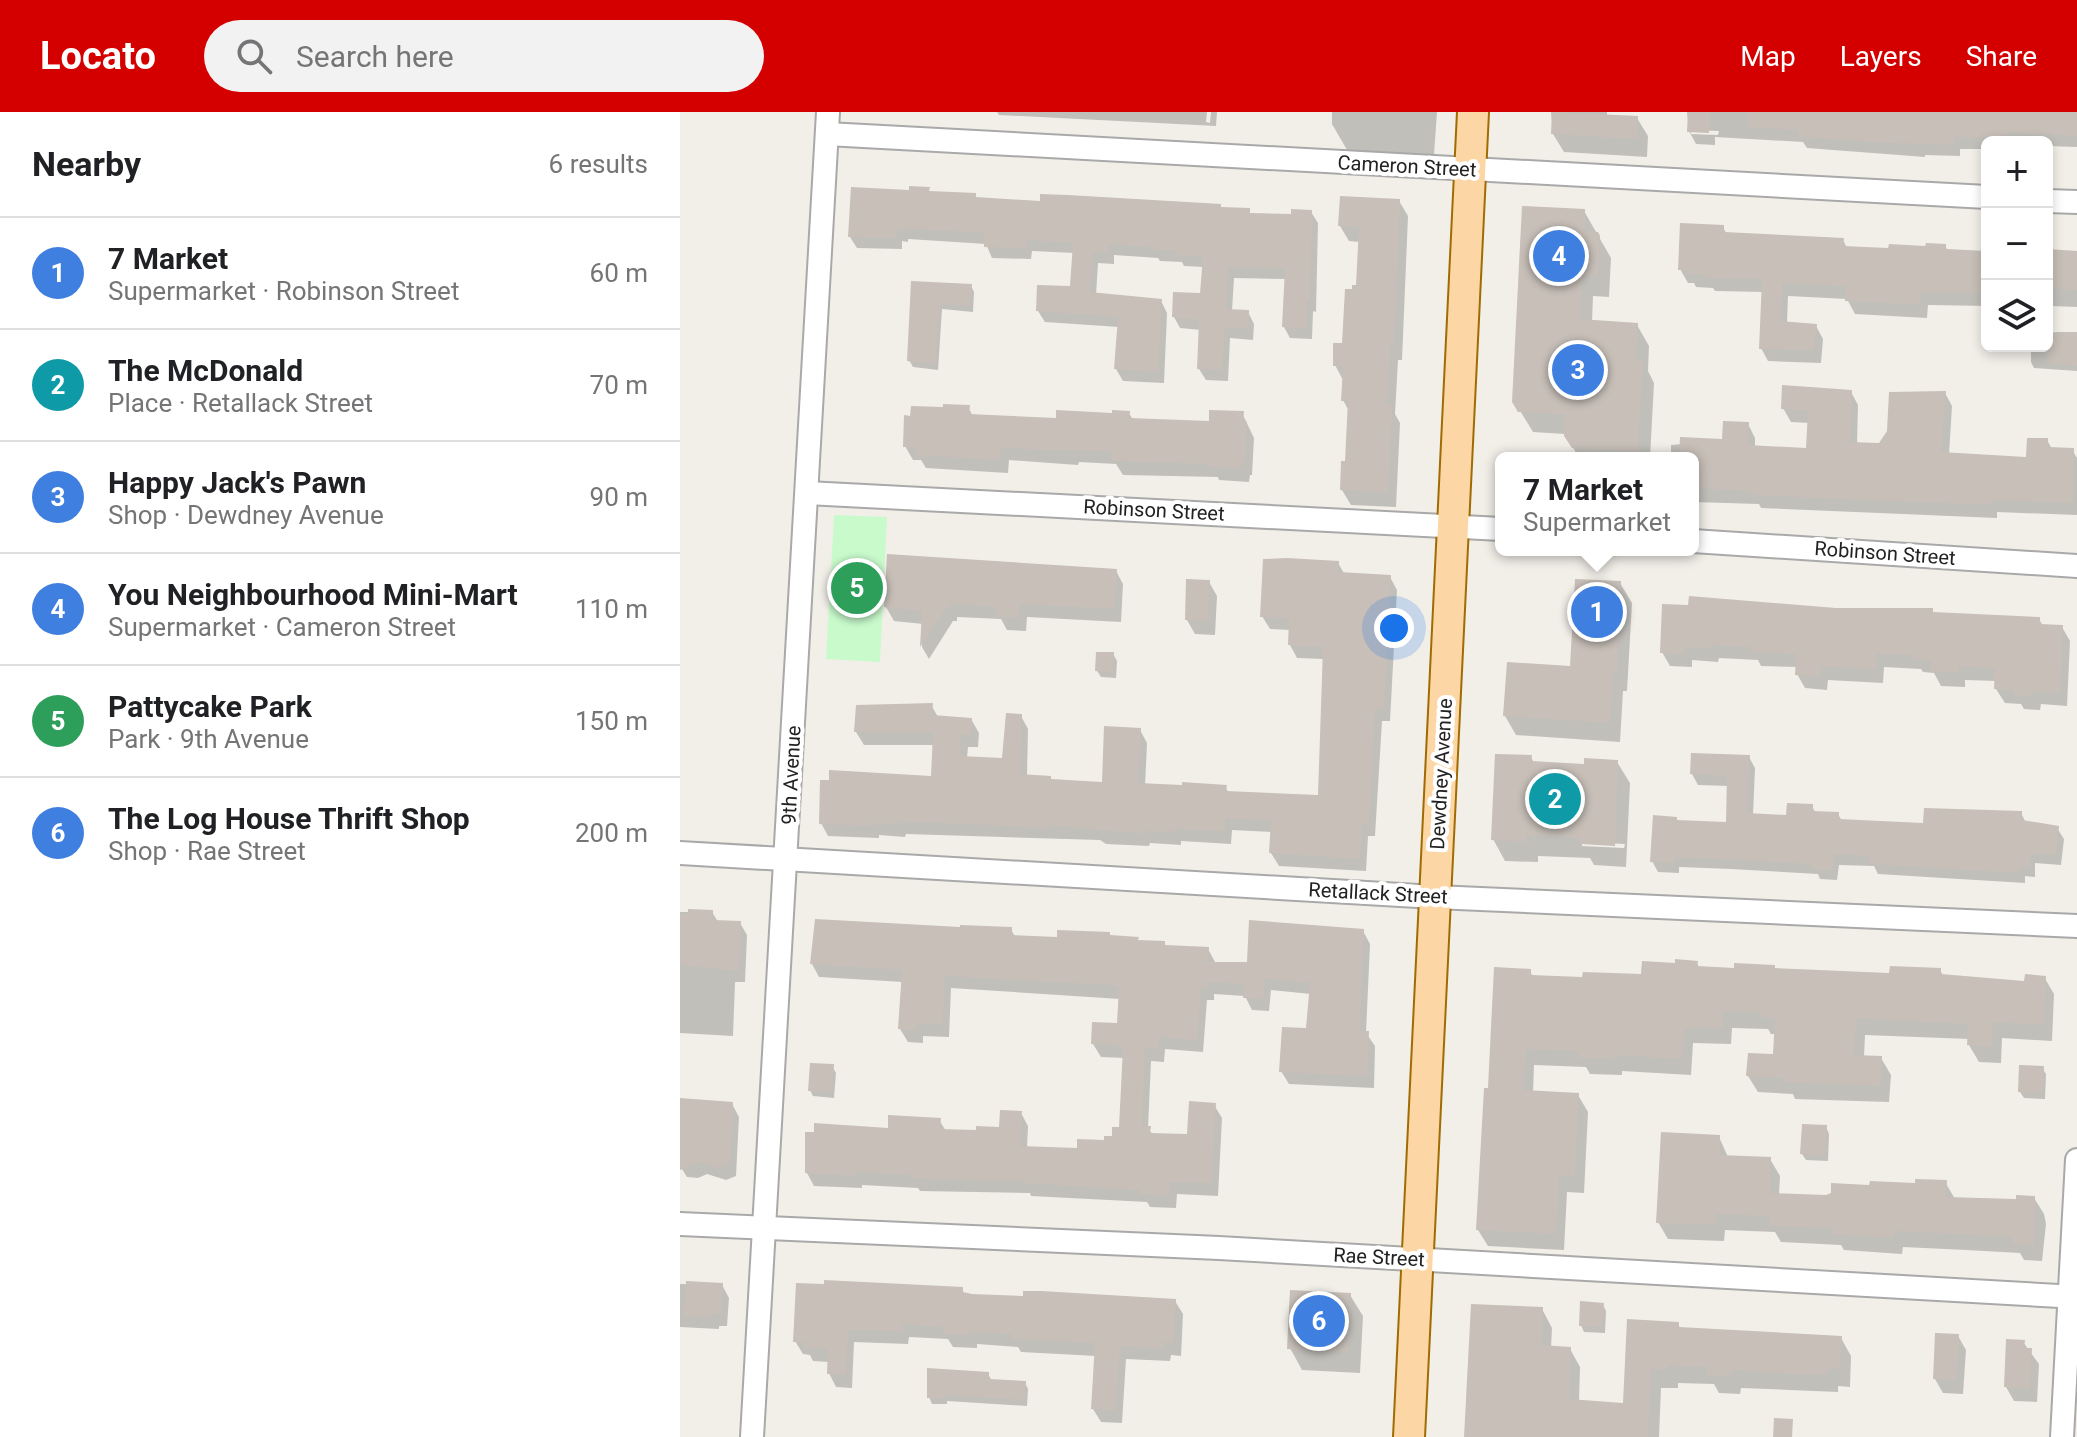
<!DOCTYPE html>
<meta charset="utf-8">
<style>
:root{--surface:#fff;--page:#f2f2f2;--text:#202124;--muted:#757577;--line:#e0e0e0;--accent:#d40000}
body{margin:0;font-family:Roboto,sans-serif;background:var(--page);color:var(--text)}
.controls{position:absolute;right:24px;top:24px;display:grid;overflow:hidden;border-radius:12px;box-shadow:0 4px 12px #0003}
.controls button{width:72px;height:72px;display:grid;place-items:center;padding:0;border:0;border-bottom:2px solid var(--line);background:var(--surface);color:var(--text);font:40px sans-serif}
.you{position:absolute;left:714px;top:516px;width:28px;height:28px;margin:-20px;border:6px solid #fff;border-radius:50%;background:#1a73e8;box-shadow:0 0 0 12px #1a73e833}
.badge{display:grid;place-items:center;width:52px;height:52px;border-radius:50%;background:var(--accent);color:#fff;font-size:26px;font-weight:700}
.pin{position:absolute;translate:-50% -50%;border:4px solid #fff;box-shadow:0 2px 8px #0006}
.popup{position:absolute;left:815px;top:340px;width:204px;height:104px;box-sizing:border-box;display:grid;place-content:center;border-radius:12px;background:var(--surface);filter:drop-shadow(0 2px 6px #0005);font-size:26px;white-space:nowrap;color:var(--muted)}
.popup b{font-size:30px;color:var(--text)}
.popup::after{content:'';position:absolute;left:50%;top:100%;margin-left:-16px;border:16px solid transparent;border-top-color:var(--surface)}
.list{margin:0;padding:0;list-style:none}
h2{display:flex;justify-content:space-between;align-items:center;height:104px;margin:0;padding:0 32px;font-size:34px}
h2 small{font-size:26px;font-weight:400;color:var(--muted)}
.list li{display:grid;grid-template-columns:52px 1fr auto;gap:24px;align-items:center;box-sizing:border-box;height:112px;padding:0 32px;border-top:2px solid var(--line)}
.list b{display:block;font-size:30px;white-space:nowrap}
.list p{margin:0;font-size:26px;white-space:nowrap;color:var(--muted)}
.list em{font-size:26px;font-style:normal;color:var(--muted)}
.icon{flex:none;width:44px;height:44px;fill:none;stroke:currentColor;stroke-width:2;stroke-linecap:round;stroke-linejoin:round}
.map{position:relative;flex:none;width:1397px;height:1325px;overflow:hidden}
header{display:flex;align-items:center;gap:48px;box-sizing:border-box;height:112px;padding:0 40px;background:var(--accent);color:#fff}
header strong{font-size:38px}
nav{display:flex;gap:44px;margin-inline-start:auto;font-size:28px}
.search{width:560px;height:72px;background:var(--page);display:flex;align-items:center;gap:20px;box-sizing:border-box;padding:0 28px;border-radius:44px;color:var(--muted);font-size:30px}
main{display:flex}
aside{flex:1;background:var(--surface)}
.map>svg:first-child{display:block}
.park{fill:#c8facc}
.shadow{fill:#0003;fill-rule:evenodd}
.building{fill:#c7bfb8}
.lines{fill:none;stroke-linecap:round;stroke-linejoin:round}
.minor-casing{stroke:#a9a9a9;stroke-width:26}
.major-casing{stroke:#a06b00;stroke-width:34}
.minor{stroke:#fff;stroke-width:22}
.major{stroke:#fcd6a4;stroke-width:30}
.labels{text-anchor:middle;stroke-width:8;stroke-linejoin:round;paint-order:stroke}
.street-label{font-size:20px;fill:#222;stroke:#fff}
</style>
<header>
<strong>Locato</strong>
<div class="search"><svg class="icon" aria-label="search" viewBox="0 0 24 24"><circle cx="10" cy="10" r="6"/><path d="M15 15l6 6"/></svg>Search here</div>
<nav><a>Map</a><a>Layers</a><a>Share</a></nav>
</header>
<main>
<aside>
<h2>Nearby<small>6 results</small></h2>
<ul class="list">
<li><span class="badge" style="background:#3f7fe0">1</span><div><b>7 Market</b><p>Supermarket · Robinson Street</p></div><em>60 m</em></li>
<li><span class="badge" style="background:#0f9aa8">2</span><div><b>The McDonald</b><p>Place · Retallack Street</p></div><em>70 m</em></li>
<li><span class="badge" style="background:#3f7fe0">3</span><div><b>Happy Jack's Pawn</b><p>Shop · Dewdney Avenue</p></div><em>90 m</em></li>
<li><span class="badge" style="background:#3f7fe0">4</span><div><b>You Neighbourhood Mini-Mart</b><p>Supermarket · Cameron Street</p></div><em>110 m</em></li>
<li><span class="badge" style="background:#2e9e5b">5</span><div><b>Pattycake Park</b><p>Park · 9th Avenue</p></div><em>150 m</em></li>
<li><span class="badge" style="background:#3f7fe0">6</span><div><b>The Log House Thrift Shop</b><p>Shop · Rae Street</p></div><em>200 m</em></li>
</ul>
</aside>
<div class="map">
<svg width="1397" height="1325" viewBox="0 0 1397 1325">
<rect width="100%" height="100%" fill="#f2efe9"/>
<polygon class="park" points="154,403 207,405 200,550 146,547"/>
<g class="shadow">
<polygon points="317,0 527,0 526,10 530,11 531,0 537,0 536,14 319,3"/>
<polygon points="652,0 757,0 754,43 667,38 652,12"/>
<polygon points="871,0 927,0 927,4 957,6 968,24 967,45 884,40 873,22"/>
<path d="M1007,0H1397V35L1367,34V30H1307V37H1280V44L1245,43V45L1127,36L1123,30L1035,25V33L1016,32L1009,19ZM1011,18L1039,19L1038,23L1011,22Z"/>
<polygon points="248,77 251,81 297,87 569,98 571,103 613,104 631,100 638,111 636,200 633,199 632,227 610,226 604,215 606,167 554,166 552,199 568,200 574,212 573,228 550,226 548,269 526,268 519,257 521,218 500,216 494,205 522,184 524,155 504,154 502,150 480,149 478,146 434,143 434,152 418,151 416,183 481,189 487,201 484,271 443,269 436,257 439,215 365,210 358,199 392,177 394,141 352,139 351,147 312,146 306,132 228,127 228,130 222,129 222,137 177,136 170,125 231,80"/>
<polygon points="719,89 728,104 722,248 718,248 715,302 720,311 716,395 671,393 662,378 667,351 669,299 663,288 664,270 655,253 664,233 674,180 678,175 680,130 669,129 660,114"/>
<polygon points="904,99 931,146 929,185 913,184 912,210 957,213 969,234 968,259 974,271 970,346 899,346 885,322 853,320 834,289"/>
<polygon points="1043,115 1047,123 1163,128 1167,136 1210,138 1265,134 1268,139 1305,141 1307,135 1307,194 1248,193 1247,206 1175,202 1167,187 1108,184 1107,211 1136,214 1143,227 1141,251 1088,249 1081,236 1084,180 1035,179 1033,176 1016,175 1014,171 1008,171 1000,157"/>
<polygon points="1367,139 1397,140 1397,195 1370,194 1369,198 1367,198"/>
<polygon points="233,171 291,174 294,180 293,200 262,197 258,258 233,255 229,248"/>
<polygon points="1367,222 1397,223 1397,259 1354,256 1351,250 1351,234 1367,234"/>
<polygon points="1171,280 1178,293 1177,333 1200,333 1265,281 1272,294 1269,343 1348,347 1367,328 1372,337 1392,338 1397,346 1397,403 1317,400 1317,406 1081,396 1079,392 1013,390 1013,346 991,346 991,333 1044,329 1068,312 1075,326 1075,336 1128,339 1130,311 1111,310 1103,296"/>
<polygon points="288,295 293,304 378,308 449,301 453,308 531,311 562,301 574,326 572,363 570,363 569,370 539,368 538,365 443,363 436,352 399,350 398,353 329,348 328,361 246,356 241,348 233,348 225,334"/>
<polygon points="658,451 665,463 710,465 717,478 710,609 702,609 695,724 688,724 686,759 599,754 591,741 592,720 552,718 551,732 501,729 501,733 470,731 469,734 426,732 420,728 226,722 225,725 199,723 199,726 148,724 141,711 253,666 255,633 184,633 176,620 251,593 258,605 291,607 299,621 298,635 288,635 287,646 324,648 341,604 348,617 347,664 372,670 424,672 460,618 467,631 465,674 545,675 549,681 640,686 644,547 617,546 610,533 611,518 590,517 582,504"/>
<polygon points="436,459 443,472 441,510 347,505 346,519 327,518 321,507 277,505 277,509 273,509 249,547 242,535 243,512 214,509 206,495"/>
<polygon points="529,470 537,484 535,523 515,522 507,508"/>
<polygon points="940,471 952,491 947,579 943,579 940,630 836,623 825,604 892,556"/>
<polygon points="1156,498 1359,507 1363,514 1382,515 1390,529 1387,594 1361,592 1360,598 1344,597 1341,592 1325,591 1316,577 1317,569 1285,568 1285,575 1261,574 1254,561 1243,560 1241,557 1204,555 1203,571 1148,568 1147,578 1125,576 1117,562 1117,555 1081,554 1078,548 1039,546 1038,550 1012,548 1012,555 990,554 982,540"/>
<polygon points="433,542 437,549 436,566 421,565 417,559"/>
<path d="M851,645L854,651L906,654L937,650L950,671L946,755L914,753L910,746L858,744V750L825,749L813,727ZM902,730L945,732L944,736L902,734Z"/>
<polygon points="1069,645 1075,656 1073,703 1108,705 1132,694 1136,702 1158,702 1162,709 1245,713 1341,701 1346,711 1377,716 1384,727 1381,753 1355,751 1355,765 1345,764 1345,771 1198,762 1194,754 1159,753 1157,768 1140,767 1138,762 1051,757 999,755 999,761 978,760 972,749 998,710 1047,713 1049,674 1018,673 1012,662"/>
<polygon points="0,800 32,800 38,810 60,811 67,823 65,870 55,870 53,924 0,921"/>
<polygon points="331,817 335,825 457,827 459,830 484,831 486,835 528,837 535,850 569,853 683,819 690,832 686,921 695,934 694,976 609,972 601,959 628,918 631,882 591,878 589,899 572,898 565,884 534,882 534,888 527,888 523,940 485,937 484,950 471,949 468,1016 473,1023 509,1025 534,993 542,1006 538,1084 497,1082 496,1096 470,1095 467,1090 351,1084 350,1081 240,1079 238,1076 182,1073 182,1076 134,1074 127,1061 210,1018 259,1008 266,1019 320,1017 341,1001 348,1014 347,1036 398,1038 426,1030 441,1017 445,946 421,945 413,932 439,913 440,887 271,876 269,925 243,924 243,931 228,930 220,917 223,870 139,865 132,852"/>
<polygon points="1017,851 1020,857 1211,863 1260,858 1264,865 1346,871 1364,865 1374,882 1372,929 1322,926 1321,951 1299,950 1289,933 1289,927 1185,923 1184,945 1201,946 1211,963 1209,990 1115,987 1113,982 1078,980 1068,964 1095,944 1096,922 1091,922 1088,917 1052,916 1051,932 1013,931 1011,963 942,959 942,963 910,962 906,955 854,953 853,981 898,983 908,1000 904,1081 887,1080 884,1138 808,1134 798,1118 810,979 850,859 853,865 904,867 963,864 996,853"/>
<polygon points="152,954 156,961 154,986 133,984 130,978"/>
<polygon points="1362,956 1366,962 1365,987 1344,986 1340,980"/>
<polygon points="0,989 52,992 59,1005 56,1064 46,1068 27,1062 18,1066 7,1065 0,1054"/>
<polygon points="1146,1015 1149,1022 1148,1049 1126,1048 1122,1042"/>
<polygon points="1039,1025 1048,1045 1090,1047 1100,1064 1099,1083 1146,1085 1265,1070 1275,1087 1338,1089 1354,1086 1364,1102 1366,1112 1362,1149 1344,1148 1340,1141 1286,1138 1223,1135 1222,1142 1164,1138 1161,1133 1101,1130 1095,1120 1045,1118 1044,1129 988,1127 978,1110"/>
<polygon points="0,1172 42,1173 49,1186 47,1214 39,1214 39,1217 0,1215"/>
<polygon points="282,1177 285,1183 495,1189 503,1202 501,1244 491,1243 490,1249 446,1247 442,1311 421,1310 413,1297 416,1244 341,1240 338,1235 297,1232 297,1236 273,1235 268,1227 229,1225 228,1232 174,1230 172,1276 156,1275 149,1261 149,1250 133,1249 130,1243 123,1242 115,1229"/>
<polygon points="670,1183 683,1204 680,1261 622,1258 610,1236"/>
<polygon points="923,1193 926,1199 925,1221 904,1220 901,1213"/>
<polygon points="862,1197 872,1216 871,1236 890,1237 900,1255 899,1290 945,1293 998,1212 1001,1218 1161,1226 1171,1244 1170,1275 1158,1274 1158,1280 1061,1276 1060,1282 1039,1281 1034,1272 998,1271 998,1276 981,1276 979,1325 786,1325"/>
<polygon points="1278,1224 1286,1238 1283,1282 1263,1281 1255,1267"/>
<polygon points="1343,1230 1359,1252 1357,1290 1334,1289 1326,1275"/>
<polygon points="308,1262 312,1269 345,1271 348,1277 347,1294 267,1289 267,1292 252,1292 249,1285"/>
</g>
<g class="building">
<polygon points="872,0 958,4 957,27 871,22"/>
<polygon points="1008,0 1030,0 1029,21 1007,20"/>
<polygon points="1068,0 1397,0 1397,24 1327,20 1326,25 1274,25 1274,33 1209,31 1118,24 1118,18 1068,15"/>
<polygon points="229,74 250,75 249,79 296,81 296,85 360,89 360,82 388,83 541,92 541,95 570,96 570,101 611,102 611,97 632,98 630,189 627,188 626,216 602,215 605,156 548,155 546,197 569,198 568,217 545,215 542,258 517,257 519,208 492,205 493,180 520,181 523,145 496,143 496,139 471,137 471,135 428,132 428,141 413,140 410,180 482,187 478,260 434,257 438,205 356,199 357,173 390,174 393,131 346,128 346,136 304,135 304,121 222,116 222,119 216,118 216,126 168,125 171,75 229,78"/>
<polygon points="660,84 720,87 714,233 710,233 707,293 712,293 708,380 660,378 661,349 665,349 668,289 661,289 663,254 653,254 653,231 662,231 665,177 672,177 672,173 676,173 679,115 658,114"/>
<polygon points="842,94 905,97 905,119 918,120 920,124 918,165 902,164 900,207 958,211 956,247 963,248 958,339 892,336 884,324 884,302 838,300 832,290"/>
<polygon points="1000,111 1044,113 1044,120 1164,126 1163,134 1208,136 1209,132 1245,134 1246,131 1266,132 1266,137 1307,139 1307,181 1241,180 1240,193 1187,190 1165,189 1166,174 1102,171 1100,209 1137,212 1134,238 1079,237 1082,167 1025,166 1026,163 1007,162 1007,158 998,158"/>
<polygon points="1367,137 1397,139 1397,178 1367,176"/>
<polygon points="231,169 292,172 290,194 260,192 256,252 227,249"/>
<polygon points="1378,220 1397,220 1397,254 1367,251 1367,221"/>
<polygon points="1102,273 1172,278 1170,330 1199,331 1207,319 1209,280 1266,279 1261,340 1346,345 1347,326 1368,326 1368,335 1394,336 1393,391 1311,388 1311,393 1071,383 1072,379 1013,376 1013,346 999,346 1000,325 1042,327 1043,309 1069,310 1068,333 1126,336 1128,299 1101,297"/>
<polygon points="263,292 290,293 289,302 376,306 376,298 432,301 432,298 450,299 449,306 529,309 529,298 564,299 563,310 567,310 565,350 562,350 562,356 529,355 529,352 432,349 431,339 359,338 322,335 320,348 236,343 236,335 223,335 224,303 230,304 231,294 263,295"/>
<polygon points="207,442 437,457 434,497 340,492 339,506 317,505 317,497 313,497 313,494 270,492 270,496 266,496 240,535 242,499 204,495"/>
<polygon points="607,446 659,449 659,460 711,463 704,597 695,596 689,712 682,711 680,747 589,741 591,708 545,706 545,719 494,717 494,720 463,719 463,722 369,713 369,716 219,709 219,712 193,711 193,714 139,712 140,668 149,668 149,658 251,664 253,621 174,620 176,593 253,591 252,603 292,606 291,623 281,622 280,644 322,646 326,601 342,602 340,662 371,664 371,667 422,670 424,614 461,616 458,671 502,673 502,670 547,673 546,679 638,683 643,535 608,533 609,506 580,505 583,447"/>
<polygon points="506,467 530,468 528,509 505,508"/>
<polygon points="895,467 941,469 937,560 933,560 930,611 823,604 827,550 890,554"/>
<polygon points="1009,484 1156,496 1253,496 1253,500 1360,505 1360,512 1383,513 1380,580 1354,579 1353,584 1334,583 1334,578 1314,577 1315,556 1278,554 1278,561 1251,560 1251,548 1233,547 1233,543 1197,541 1196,557 1141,554 1140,564 1115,563 1116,542 1071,540 1071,535 1032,533 1031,536 1005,535 1005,542 980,541 982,492 1008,493"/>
<polygon points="416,540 434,540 433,560 415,559"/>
<polygon points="1011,641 1070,643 1067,701 1106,703 1107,691 1133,692 1133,699 1159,700 1159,707 1243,711 1244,696 1342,699 1342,708 1379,714 1376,743 1350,741 1350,755 1340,754 1340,761 1190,752 1190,744 1154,742 1152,758 1132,757 1132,752 1044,747 994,745 994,751 970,750 973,703 997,705 997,708 1046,710 1047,664 1010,662"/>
<polygon points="815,642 852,643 851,649 904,652 904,646 938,648 935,734 900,732 900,726 847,723 846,730 811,728"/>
<polygon points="8,797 33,798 33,808 61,809 59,859 0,853 0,802 8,803"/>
<polygon points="135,807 280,815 280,813 332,815 332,823 377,825 377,818 430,820 430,823 459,825 458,828 485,829 485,833 529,835 528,850 567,850 569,808 684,817 680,919 689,919 687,964 599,960 602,915 626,916 630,871 584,866 583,887 563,886 564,872 528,870 527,876 521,876 517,928 479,925 478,937 465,936 462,1014 471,1014 470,1021 507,1022 509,989 536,991 531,1071 490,1070 489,1084 460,1082 460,1078 342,1071 342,1069 249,1067 230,1066 231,1063 175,1060 175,1064 125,1061 125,1020 134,1020 134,1011 208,1016 208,1003 261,1006 260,1017 296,1018 296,1014 319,1015 320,998 342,999 340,1034 397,1036 397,1027 424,1028 424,1024 432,1024 432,1015 439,1015 443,936 438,936 438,933 411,932 412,910 437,911 439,875 430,873 264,864 263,912 237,912 237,918 218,917 222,858 130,852"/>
<polygon points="995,847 1018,849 1017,854 1054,856 1054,851 1095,853 1095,856 1209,861 1210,854 1261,856 1261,862 1344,869 1345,862 1366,864 1364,913 1313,910 1312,935 1287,933 1288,912 1176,906 1174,943 1202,944 1201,974 1104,970 1104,966 1066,964 1068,941 1093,942 1095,906 1080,905 1080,900 1043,899 1043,916 1005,915 1002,947 934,943 933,947 899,946 899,939 846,937 843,978 899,981 895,1065 879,1064 876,1122 796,1118 804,976 808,976 814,855 851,857 851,863 902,865 903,860 961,862 962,849 995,851"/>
<polygon points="130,951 154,952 152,980 128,979"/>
<polygon points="1339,953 1364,954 1363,982 1338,980"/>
<polygon points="0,986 53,990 50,1051 38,1056 19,1050 0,1058"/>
<polygon points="1122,1012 1147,1013 1145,1044 1120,1042"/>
<polygon points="981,1020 1040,1023 1039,1043 1091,1045 1090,1081 1146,1083 1151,1081 1151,1071 1189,1073 1190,1069 1235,1071 1235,1067 1267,1068 1266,1085 1336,1087 1336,1083 1355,1084 1355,1125 1353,1133 1333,1132 1333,1125 1275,1122 1214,1119 1214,1126 1152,1122 1153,1116 1089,1114 1090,1104 1036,1102 1036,1113 976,1111"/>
<polygon points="144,1168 283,1175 283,1180 292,1182 343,1184 343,1179 361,1179 496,1187 494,1231 484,1230 484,1237 440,1234 435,1299 411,1297 415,1231 331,1227 332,1222 291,1220 290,1223 263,1222 263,1215 222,1212 222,1219 168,1218 166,1263 147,1262 148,1237 124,1236 124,1230 113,1230 116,1171 144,1172"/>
<polygon points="6,1169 43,1171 41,1202 32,1201 32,1205 4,1204"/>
<polygon points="610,1178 671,1181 668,1240 607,1237"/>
<polygon points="900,1189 924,1191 922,1215 899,1214"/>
<polygon points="791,1192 863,1195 861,1233 891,1235 889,1287 943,1291 947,1207 999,1210 999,1215 1162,1224 1160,1257 1148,1256 1148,1262 1131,1263 1051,1258 1051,1264 1027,1263 1027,1255 989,1253 988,1258 971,1257 968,1325 784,1325"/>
<polygon points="1255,1221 1279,1222 1276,1268 1253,1267"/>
<polygon points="1326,1227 1345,1228 1344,1236 1352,1236 1350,1277 1324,1275"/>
<polygon points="247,1256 309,1260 309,1267 346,1269 345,1288 265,1283 265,1286 247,1286"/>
<polygon points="1094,1306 1113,1307 1112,1325 1093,1325"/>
</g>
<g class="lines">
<g class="minor-casing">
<g id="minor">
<polyline points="147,22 1307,85"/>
<polyline points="1367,89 1397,90"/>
<polyline points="127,381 821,417"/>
<polyline points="1013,429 1397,454"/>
<polyline points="0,741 755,785 1397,814"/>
<polyline points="0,1112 539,1136 1397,1185"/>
<polyline points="72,1325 148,0"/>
<polyline points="1382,1325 1397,1048"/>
</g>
</g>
<g class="major-casing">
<polyline id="major" points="729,1325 793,0"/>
</g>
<use href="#minor" class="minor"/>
<use href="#major" class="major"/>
</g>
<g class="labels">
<g class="street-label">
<text transform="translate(727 54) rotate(3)" y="7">Cameron Street</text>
<text transform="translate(474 398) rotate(3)" y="7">Robinson Street</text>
<text transform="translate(1205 441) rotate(4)" y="7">Robinson Street</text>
<text transform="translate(761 662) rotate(-87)" y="7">Dewdney Avenue</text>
<text transform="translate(111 663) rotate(-87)" y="7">9th Avenue</text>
<text transform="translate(698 781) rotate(3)" y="7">Retallack Street</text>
<text transform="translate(699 1145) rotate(3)" y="7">Rae Street</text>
</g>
</g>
</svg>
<div class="controls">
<button>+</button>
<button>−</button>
<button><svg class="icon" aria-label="layers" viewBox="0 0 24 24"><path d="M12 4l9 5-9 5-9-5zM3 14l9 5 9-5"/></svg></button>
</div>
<div class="you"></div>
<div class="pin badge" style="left:917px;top:500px;background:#3f7fe0">1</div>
<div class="popup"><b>7 Market</b>Supermarket</div>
<div class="pin badge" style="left:875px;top:687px;background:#0f9aa8">2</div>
<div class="pin badge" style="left:898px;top:258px;background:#3f7fe0">3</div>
<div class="pin badge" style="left:879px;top:144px;background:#3f7fe0">4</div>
<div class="pin badge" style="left:177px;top:476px;background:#2e9e5b">5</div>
<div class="pin badge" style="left:639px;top:1209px;background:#3f7fe0">6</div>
</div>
</main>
